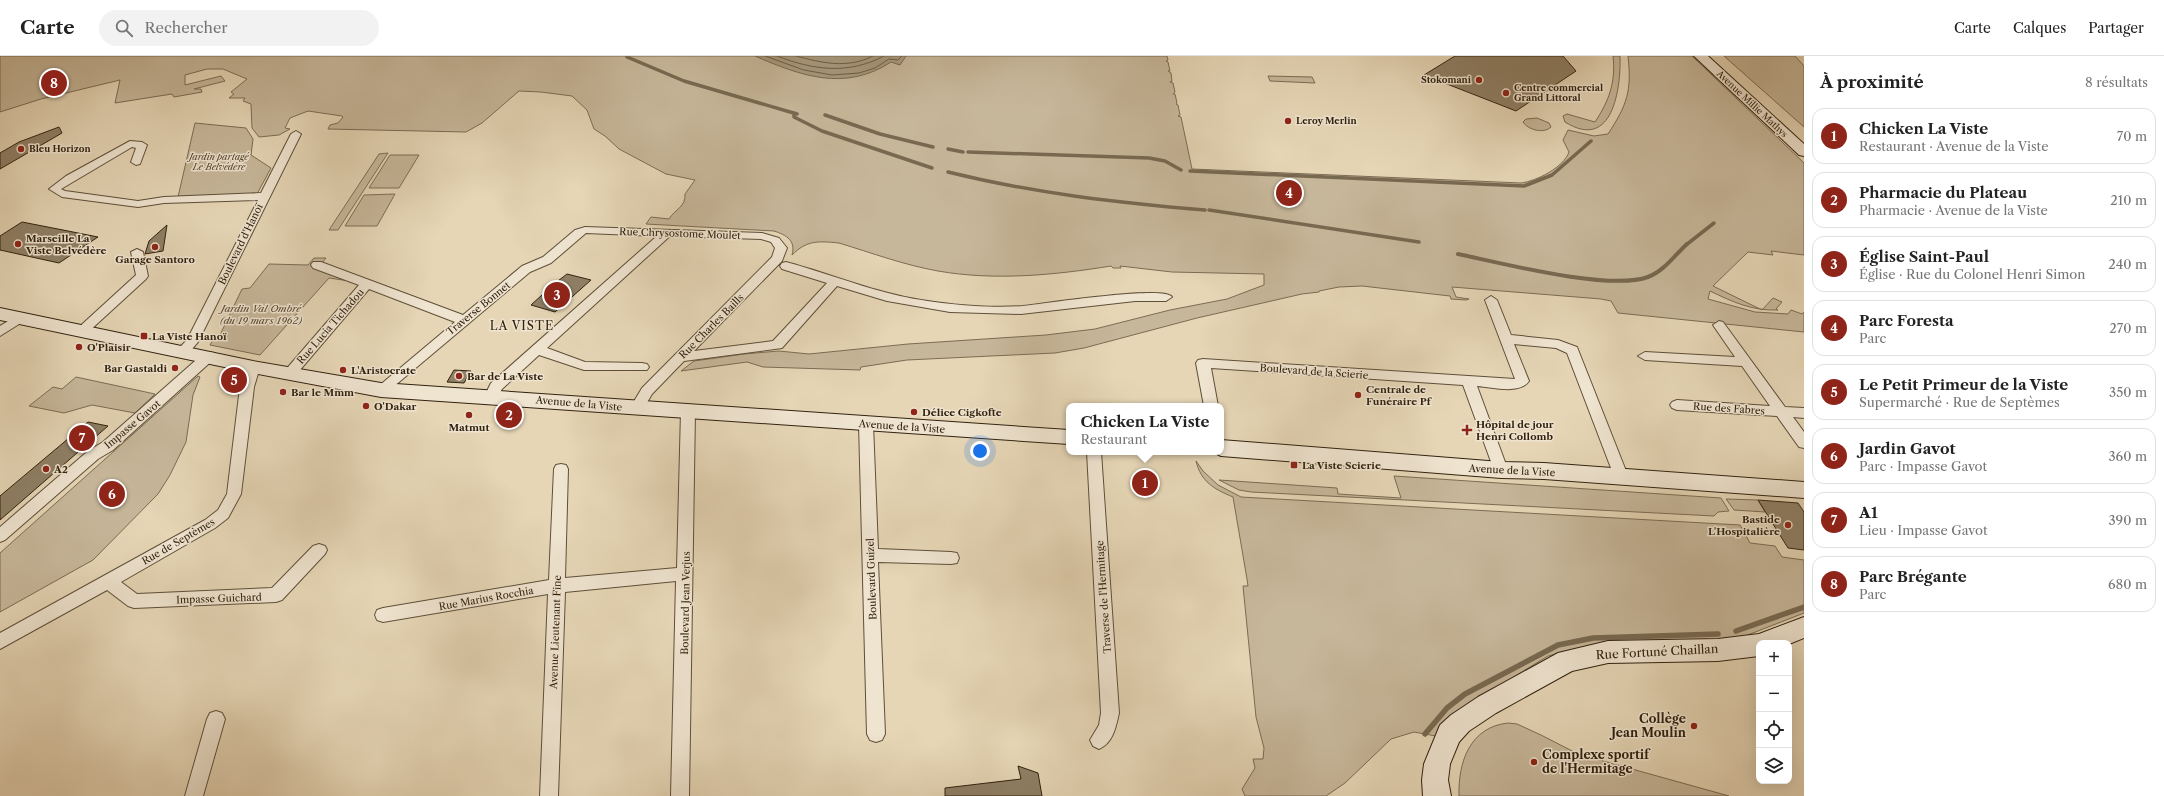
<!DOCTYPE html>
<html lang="fr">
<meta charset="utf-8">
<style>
:root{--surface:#fff;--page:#f2f2f2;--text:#222;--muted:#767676;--line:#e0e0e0;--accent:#8f2418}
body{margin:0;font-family:"Libre Caslon Text",serif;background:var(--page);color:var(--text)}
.controls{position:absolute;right:12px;bottom:12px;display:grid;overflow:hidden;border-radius:8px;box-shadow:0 4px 16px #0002}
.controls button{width:36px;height:36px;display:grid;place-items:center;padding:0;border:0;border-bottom:1px solid var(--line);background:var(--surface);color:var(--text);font:20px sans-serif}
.you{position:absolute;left:980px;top:395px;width:14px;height:14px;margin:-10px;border:3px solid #fff;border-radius:50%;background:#1a73e8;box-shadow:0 0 0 6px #1a73e833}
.badge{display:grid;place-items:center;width:26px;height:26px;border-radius:50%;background:var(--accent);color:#fff;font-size:13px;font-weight:700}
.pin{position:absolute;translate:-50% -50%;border:2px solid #fff;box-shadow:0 1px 4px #0006}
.popup{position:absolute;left:1066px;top:347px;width:158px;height:52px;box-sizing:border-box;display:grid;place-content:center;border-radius:8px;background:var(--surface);filter:drop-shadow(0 1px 3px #0005);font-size:13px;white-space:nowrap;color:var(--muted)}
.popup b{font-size:15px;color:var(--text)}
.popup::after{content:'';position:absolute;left:50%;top:100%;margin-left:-8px;border:8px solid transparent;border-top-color:var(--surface)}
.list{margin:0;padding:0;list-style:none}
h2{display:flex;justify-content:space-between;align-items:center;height:52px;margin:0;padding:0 16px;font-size:17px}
h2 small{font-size:13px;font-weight:400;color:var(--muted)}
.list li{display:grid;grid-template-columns:26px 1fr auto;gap:12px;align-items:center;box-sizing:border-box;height:56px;margin:0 8px 8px;padding:0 8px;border:1px solid var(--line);border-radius:12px}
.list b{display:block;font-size:15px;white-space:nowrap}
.list p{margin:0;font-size:13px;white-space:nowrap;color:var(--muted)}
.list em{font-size:13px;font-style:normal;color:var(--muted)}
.icon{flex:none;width:22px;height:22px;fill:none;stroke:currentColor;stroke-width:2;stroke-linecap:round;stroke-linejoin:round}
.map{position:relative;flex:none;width:1804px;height:740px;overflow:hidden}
header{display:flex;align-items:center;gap:24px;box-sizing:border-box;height:56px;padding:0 20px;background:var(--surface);border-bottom:1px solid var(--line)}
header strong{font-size:19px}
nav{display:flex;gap:22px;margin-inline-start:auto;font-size:14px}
.search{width:280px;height:36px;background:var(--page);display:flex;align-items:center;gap:10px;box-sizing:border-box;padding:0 14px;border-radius:22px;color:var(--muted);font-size:15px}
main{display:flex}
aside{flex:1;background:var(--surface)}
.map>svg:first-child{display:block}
.green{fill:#c7b79a;stroke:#7c6c54}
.water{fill:#a8997d;stroke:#786951}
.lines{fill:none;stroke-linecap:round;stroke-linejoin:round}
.shore{stroke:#6c5e46;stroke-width:1}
.stream-far2{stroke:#786951;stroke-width:3.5}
.stream-far1{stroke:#786951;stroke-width:4}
.stream{stroke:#786951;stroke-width:5.5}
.building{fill:#8f8066;stroke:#31220f}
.street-casing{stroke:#5e4f39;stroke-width:2}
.secondary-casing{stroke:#31220f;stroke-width:2}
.street{fill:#efe4d0;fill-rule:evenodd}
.secondary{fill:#efe4d0;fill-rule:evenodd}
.poi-dot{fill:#8f2418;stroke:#efe4d0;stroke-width:1.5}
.labels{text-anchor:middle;stroke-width:3;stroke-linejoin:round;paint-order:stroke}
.far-poi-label{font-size:9px;font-weight:bold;fill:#31220f;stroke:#efe4d0;text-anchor:start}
.far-street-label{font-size:9px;fill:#31220f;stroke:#efe4d0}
.far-park-label{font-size:9px;font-style:italic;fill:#564732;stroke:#efe4d0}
.street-label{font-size:10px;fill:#31220f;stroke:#efe4d0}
.poi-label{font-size:10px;font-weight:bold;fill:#31220f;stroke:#efe4d0;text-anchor:start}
.park-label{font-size:10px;font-style:italic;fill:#564732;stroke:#efe4d0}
.quarter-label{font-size:12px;letter-spacing:1px;fill:#31220f;stroke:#efe4d0}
.near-street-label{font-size:12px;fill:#31220f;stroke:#efe4d0}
.near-poi-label{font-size:12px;font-weight:bold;fill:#31220f;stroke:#efe4d0;text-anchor:end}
</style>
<header>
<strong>Carte</strong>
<div class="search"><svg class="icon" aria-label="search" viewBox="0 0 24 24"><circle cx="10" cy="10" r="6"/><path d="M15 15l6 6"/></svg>Rechercher</div>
<nav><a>Carte</a><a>Calques</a><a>Partager</a></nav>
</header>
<main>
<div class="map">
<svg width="1804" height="740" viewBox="0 0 1804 740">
<rect width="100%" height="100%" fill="#e6d6b6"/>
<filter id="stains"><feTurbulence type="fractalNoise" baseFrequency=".005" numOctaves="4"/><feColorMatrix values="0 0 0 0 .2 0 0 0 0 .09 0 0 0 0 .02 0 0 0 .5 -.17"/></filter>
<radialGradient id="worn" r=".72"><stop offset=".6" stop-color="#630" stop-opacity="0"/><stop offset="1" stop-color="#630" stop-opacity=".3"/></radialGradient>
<g class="green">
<path d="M0,0H1167L1168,4L1166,5L1168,6L1170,15H1168L1171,17L1172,25L1170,26L1173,27L1175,36L1173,38H1175L1177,47L1176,48L1178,49L1180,59L1178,60L1181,61L1192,113L1521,127C1537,125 1564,111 1569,96L1563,84L1568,74L1594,80L1608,78C1627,49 1632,35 1628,0H1692L1804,107V199L1771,195L1773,199L1748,196L1713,230L1762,254L1773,242L1782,246L1776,253L1778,254C1752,255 1733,246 1710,235L1708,243L1755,256L1788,258L1791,254L1802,258L1804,256V276L1618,257L1611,245L1601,243L1452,231L1456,241L1469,243L1466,244L1451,243L1450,240L1362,230L1339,231L1319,235V236L1302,238L1197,262L1084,292L1055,297L907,304L861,311L860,314L763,311L747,306L681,315L694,305L744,298L779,295L809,298L908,288L1046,279L1095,273L1170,254L1227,243L1264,229V218L1172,216L1120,210L1121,212H1113L1111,210C1055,219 995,225 938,215C904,209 872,197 839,187C818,185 807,184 792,199C796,185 787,179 774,175L646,168L651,161L669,163C675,153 686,151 685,138L695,124L666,118L619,93L605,80L594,73L587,54L572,40L541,36L519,35L482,67L466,76L328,73L330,69L338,67L343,61L342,60L308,55L290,62L285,72L290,73L279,79L259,81L252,72L251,48L243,45L245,42H229L234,38L231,36L247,23L223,13H207L185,19V29L221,20L225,25L194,33H201L202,36L174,41L172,38L115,47L120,24L41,43L0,56Z"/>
<path d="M1613,0H1620C1621,32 1613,96 1565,66L1563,60L1567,58L1595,66C1609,45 1616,26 1613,0Z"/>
<polygon points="1724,0 1795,0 1804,10 1804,71"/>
<polygon points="1268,20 1312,21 1315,27 1270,25"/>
<path d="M1537,62L1549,67L1551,71C1544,78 1528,74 1523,66L1526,63Z"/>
<polygon points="195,67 246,72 253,83 251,99 271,112 257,138 178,141"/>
<polygon points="388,97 338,174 329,174 379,98"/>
<polygon points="390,99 419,99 399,132 369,132"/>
<polygon points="395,138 377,170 345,170 364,139"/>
<polygon points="314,202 326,202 322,207 367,223 363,227 329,222 260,299 210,289 213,284 220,279 242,233 250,232 269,208 308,209"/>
<polygon points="198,320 200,321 193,339 186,386 170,419 158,438 93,504 0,556 0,497"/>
<polygon points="76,321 155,338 135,357 92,349 64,357 29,350 53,331 62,333"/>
<path d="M1196,405L1203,415L1218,429L1241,441L1740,469L1750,487L1775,490L1782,501L1804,504V557L1740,582L1716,585L1628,586L1587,590L1548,600L1456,656L1436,680L1414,676L1391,683L1345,727L1326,740H1245L1242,733L1255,712L1253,703H1263L1264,692L1256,661L1243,530H1248L1247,523L1233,441C1214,433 1201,426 1196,405Z"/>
<polygon points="1394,420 1721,442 1729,455 1718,456 1714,460 1251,436 1239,434 1219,424 1337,432 1338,438 1401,442"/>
<polygon points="1726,443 1758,444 1765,456 1734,454"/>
<path d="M1508,667L1517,668L1541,679L1578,698L1729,740H1459C1458,706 1470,671 1508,667Z"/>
</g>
<path class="water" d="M755,0H906L900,9L891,6C845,36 801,20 755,0Z"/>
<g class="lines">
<g class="shore">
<polyline points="765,0 804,14 832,19 859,17 875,12 889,3 898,4 902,0"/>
<path d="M777,0C813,14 848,19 884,0"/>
<path d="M796,0C822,7 848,13 873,0"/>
</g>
<g class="stream-far2">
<polyline points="627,1 684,25 797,58"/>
<polyline points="794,57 794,61 822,75 932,112"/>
<polyline points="825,59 880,78 933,91"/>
<polyline points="948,93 963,96"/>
<polyline points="968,96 1149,102 1165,105 1181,114"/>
<polyline points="1190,115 1524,130 1552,119 1591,85"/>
<path d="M948,116C1033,137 1118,147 1205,154"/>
<polyline points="1209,154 1419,186"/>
<polyline points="1686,189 1714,167"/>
</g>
<path class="stream-far1" d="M1458,198C1501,207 1609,235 1648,221C1664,215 1675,199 1687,188"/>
<g class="stream">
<polyline points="1736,575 1804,551"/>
<polyline points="1425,678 1447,652 1465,638 1558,589 1593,582 1718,578"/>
</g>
</g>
<g class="building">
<polygon points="1455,0 1563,0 1576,15 1516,55 1424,19"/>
<polygon points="59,71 62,77 0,113 0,97 19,86"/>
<polygon points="22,166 63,174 98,181 59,207 0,194 0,180"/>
<polygon points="167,169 163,195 145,198 149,185"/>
<polygon points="567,218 591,224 555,256 531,249 554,228"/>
<polygon points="454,314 471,315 464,327 447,326"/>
<polygon points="88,366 108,370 0,464 0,440"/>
<polygon points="1758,444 1798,447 1804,456 1804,494 1788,492"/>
<polygon points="1018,710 1038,717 1042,740 945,740 945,732 1021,723"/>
</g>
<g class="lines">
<g class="street-casing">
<g id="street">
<polygon points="296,75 301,78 198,286 187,299 182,300 175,296 187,284 258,144 164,147 138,151 62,141 49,133 66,120 130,85 142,86 147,89 140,108 136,109 131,106 136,92 132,91 61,133 65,135 138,145 164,141 261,137 291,78"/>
<path d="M585,171L762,177L779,182L787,192L782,205L694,295L773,285L827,227L782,213L780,210L782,207L786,206C820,215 853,228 888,237C925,247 984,253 1023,250C1043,248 1165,229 1172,241L1166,245H1135L1021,258L950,256L887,245L837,230L782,292L684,305L652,338L642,355H632L630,352L642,332L772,201L775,192L771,186L761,183L670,180L547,292L585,306L642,307L647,308L649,311L647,314H584L539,299L502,333L496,344H486L484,341L491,327L657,180L586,177L551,207L530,216L386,337H376L374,334L455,266L369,233L294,321H284L282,318L359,229L313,212L311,209L313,206H321L463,259L522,210L543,201L575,174Z"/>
<polygon points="137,193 143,196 148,220 146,223 86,278 78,278 76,275 78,272 136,219 131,196"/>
<path d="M1491,240L1497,244L1511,279L1558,284L1577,291L1628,420L1626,424L1621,426L1616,424L1614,420L1567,297L1556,292L1514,288L1529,325C1520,339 1491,331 1477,330L1508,414L1506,418L1501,419L1496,418L1494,414L1463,329L1211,312L1218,350H1204L1196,307L1198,304L1203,303L1515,323L1485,244Z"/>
<polygon points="20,258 24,259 26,262 24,265 0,280 0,270"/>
<polygon points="1719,265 1723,266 1785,351 1804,352 1804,362 1793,361 1804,376 1804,392 1799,391 1777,360 1677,354 1672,352 1670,349 1672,346 1677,344 1770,350 1742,310 1645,304 1638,300 1645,296 1735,301 1713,269"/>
<polygon points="209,296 214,297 216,300 214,303 113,394 98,403 5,484 0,486 0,471 88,395 103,386 204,297"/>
<polygon points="253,307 258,308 260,311 254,331 241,438 228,462 215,472 121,526 137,538 272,532 313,490 319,488 325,490 327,494 325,498 282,544 276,546 134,552 128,550 107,534 0,593 0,577 205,464 218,454 227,438 240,331 248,308"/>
<polygon points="688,350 693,352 695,355 689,740 671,740 676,525 565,536 558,740 540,740 548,538 383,566 377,564 375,559 377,554 383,552 549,524 554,413 556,409 561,408 566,409 568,413 565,522 677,512 681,355 683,352"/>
<polygon points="866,363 871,364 873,368 878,493 951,496 957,497 959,502 957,507 951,508 878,506 885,678 882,684 876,686 870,684 867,678 859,368 861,364"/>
<path d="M1087,396H1101L1119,657C1116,671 1113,687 1099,693L1093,690L1090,684L1099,669L1101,657Z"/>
<polygon points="216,655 222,657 225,663 203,740 185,740 207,663 210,657"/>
</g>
</g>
<g class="secondary-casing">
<g id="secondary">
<polygon points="1694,0 1708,0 1804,88 1804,100 1799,99"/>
<polygon points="0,252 253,305 381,327 1069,374 1069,388 381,341 253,317 0,264"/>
<polygon points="1221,384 1501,406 1544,407 1804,426 1804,442 1544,423 1501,422 1221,400 1213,396 1221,396"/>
<polygon points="1804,561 1804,582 1789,588 1759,587 1759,600 1718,605 1608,607 1572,615 1496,657 1469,675 1459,686 1450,708 1448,724 1451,740 1423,740 1422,724 1424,708 1440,669 1451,659 1478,641 1558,597 1608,585 1718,583 1759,578"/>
</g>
</g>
<use href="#street" class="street"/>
<use href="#secondary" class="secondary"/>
</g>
<g class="poi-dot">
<circle cx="1479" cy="24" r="4"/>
<circle cx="1506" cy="37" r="4"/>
<circle cx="1288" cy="65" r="4"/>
<circle cx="21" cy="93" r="4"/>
<circle cx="18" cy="188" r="4"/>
<circle cx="155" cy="191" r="4"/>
<rect x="140" y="276" width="8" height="8" rx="2"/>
<circle cx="79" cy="291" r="4"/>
<circle cx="175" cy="312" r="4"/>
<circle cx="343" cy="314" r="4"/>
<circle cx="459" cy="320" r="4"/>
<circle cx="283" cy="336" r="4"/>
<circle cx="1358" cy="339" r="4"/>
<circle cx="366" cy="350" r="4"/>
<circle cx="914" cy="356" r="4"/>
<circle cx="469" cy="359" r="4"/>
<path d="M1465 368h4v4h4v4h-4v4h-4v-4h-4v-4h4z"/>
<rect x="1290" y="405" width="8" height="8" rx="2"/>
<circle cx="46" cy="413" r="4"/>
<circle cx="1788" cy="469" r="4"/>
<circle cx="1694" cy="670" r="4"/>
<circle cx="1534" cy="706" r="4"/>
</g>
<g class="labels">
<g class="far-poi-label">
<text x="1471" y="27" text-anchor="end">Stokomani</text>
<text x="1514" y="35">Centre commercial<tspan x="1514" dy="10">Grand Littoral</tspan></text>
<text x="1296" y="68">Leroy Merlin</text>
<text x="29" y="96">Bleu Horizon</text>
</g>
<g class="far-street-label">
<text transform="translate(1752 48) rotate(43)" y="3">Avenue Millie Mathys</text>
</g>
<g class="far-park-label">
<text x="219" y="104">Jardin partagé<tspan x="219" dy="10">Le Belvédère</tspan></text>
</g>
<g class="street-label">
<text transform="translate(680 177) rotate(2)" y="4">Rue Chrysostome Moulet</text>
<text transform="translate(240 188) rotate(-64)" y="4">Boulevard d'Hanoï</text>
<text transform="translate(478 252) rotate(-39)" y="4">Traverse Bonnet</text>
<text transform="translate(330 270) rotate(-49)" y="4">Rue Lucia Tichadou</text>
<text transform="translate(711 270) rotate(-45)" y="4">Rue Charles Baills</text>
<text transform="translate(1314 315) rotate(4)" y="4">Boulevard de la Scierie</text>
<text transform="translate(579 347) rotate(5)" y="4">Avenue de la Viste</text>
<text transform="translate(1729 352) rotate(4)" y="4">Rue des Fabres</text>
<text transform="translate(132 368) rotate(-40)" y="4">Impasse Gavot</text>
<text transform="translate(902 370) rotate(4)" y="4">Avenue de la Viste</text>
<text transform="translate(1512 414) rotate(3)" y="4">Avenue de la Viste</text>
<text transform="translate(178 485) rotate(-30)" y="4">Rue de Septèmes</text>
<text transform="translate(871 523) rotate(-92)" y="4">Boulevard Guizel</text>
<text transform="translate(1103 541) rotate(-94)" y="4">Traverse de l'Hermitage</text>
<text transform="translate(219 542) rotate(-2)" y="4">Impasse Guichard</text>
<text transform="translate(486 542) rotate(-10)" y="4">Rue Marius Rocchia</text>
<text transform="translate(685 547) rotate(-89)" y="4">Boulevard Jean Verjus</text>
<text transform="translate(555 576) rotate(-88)" y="4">Avenue Lieutenant Fine</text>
</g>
<g class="poi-label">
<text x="26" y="186">Marseille La<tspan x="26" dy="12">Viste Belvédère</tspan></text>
<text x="155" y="207" text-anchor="middle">Garage Santoro</text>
<text x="152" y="284">La Viste Hanoï</text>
<text x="87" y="295">O'Plaisir</text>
<text x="167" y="316" text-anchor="end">Bar Gastaldi</text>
<text x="351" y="318">L'Aristocrate</text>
<text x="467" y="324">Bar de La Viste</text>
<text x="1366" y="337">Centrale de<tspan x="1366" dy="12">Funéraire Pf</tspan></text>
<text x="291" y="340">Bar le Mmm</text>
<text x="374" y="354">O'Dakar</text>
<text x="922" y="360">Délice Cigkofte</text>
<text x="1476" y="372">Hôpital de jour<tspan x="1476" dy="12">Henri Collomb</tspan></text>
<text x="469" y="375" text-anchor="middle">Matmut</text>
<text x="1302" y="413">La Viste Scierie</text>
<text x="54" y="417">A2</text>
<text x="1780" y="467" text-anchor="end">Bastide<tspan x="1780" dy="12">L'Hospitalière</tspan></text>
</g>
<g class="park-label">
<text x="261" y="256">Jardin Val Ombré<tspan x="261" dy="12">(du 19 mars 1962)</tspan></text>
</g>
<g class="quarter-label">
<text x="522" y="274">LA VISTE</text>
</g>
<g class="near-street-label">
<text transform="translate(1657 596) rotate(-3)" y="4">Rue Fortuné Chaillan</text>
</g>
<g class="near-poi-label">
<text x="1686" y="667">Collège<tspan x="1686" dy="14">Jean Moulin</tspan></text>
<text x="1542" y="703" text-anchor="start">Complexe sportif<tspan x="1542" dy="14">de l'Hermitage</tspan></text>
</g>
</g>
<rect width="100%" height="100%" filter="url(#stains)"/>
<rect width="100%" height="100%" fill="url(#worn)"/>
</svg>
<div class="controls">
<button>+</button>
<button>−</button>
<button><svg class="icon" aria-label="locate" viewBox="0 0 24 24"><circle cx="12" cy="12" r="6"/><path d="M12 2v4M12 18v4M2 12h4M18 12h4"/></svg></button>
<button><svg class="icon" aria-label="layers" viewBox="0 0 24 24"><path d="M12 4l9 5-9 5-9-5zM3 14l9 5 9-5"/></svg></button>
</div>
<div class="you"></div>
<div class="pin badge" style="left:1145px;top:427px">1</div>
<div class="popup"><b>Chicken La Viste</b>Restaurant</div>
<div class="pin badge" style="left:509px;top:359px">2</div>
<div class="pin badge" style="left:557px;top:239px">3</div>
<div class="pin badge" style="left:1289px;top:137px">4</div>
<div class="pin badge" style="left:234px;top:324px">5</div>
<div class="pin badge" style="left:112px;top:438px">6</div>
<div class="pin badge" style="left:82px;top:382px">7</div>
<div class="pin badge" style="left:54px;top:27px">8</div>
</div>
<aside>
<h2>À proximité<small>8 résultats</small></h2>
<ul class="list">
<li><span class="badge">1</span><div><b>Chicken La Viste</b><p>Restaurant · Avenue de la Viste</p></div><em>70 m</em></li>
<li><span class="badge">2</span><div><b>Pharmacie du Plateau</b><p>Pharmacie · Avenue de la Viste</p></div><em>210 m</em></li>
<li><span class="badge">3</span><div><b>Église Saint-Paul</b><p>Église · Rue du Colonel Henri Simon</p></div><em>240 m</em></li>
<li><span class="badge">4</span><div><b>Parc Foresta</b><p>Parc</p></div><em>270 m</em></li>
<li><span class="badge">5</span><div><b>Le Petit Primeur de la Viste</b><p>Supermarché · Rue de Septèmes</p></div><em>350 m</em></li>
<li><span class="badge">6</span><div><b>Jardin Gavot</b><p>Parc · Impasse Gavot</p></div><em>360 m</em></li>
<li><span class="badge">7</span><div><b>A1</b><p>Lieu · Impasse Gavot</p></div><em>390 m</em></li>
<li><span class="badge">8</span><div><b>Parc Brégante</b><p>Parc</p></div><em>680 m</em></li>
</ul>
</aside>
</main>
